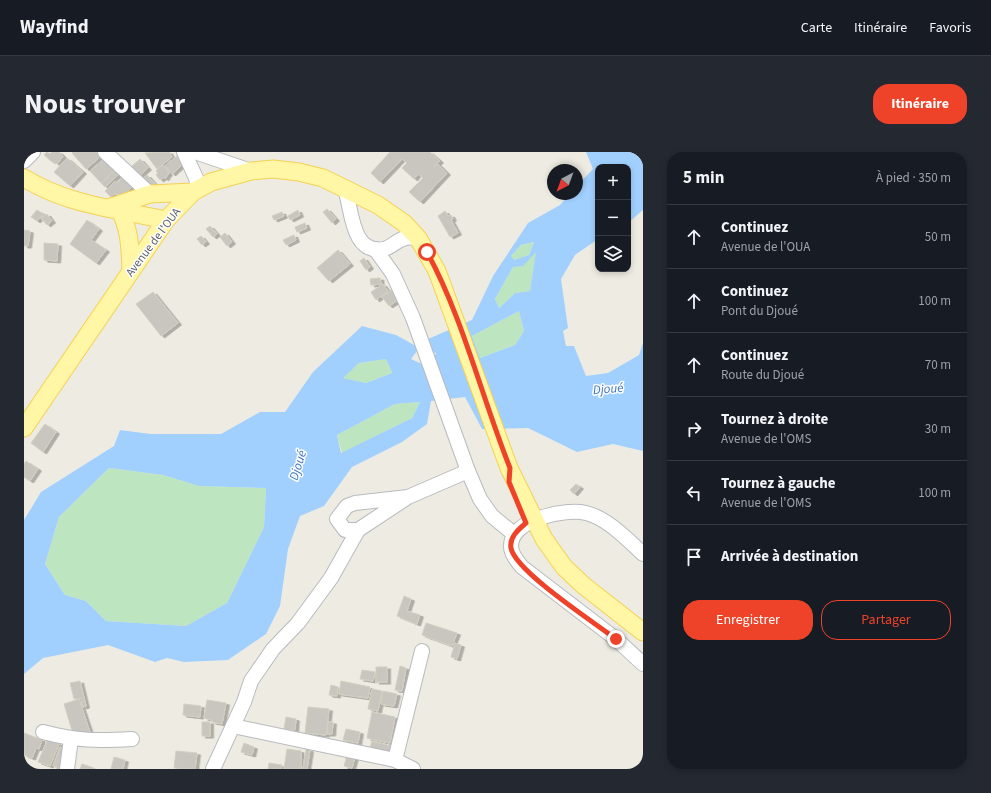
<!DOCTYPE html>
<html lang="fr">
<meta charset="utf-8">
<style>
:root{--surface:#171b24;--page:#242831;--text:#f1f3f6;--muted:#9ea1a6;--line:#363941;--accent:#ee4328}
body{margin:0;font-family:"Source Sans 3",sans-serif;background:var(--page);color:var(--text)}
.controls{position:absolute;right:12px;top:12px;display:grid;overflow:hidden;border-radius:8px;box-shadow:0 2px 6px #0003}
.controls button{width:36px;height:36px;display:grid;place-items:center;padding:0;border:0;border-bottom:1px solid var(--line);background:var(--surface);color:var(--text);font:20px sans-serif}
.compass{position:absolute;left:523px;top:12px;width:36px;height:36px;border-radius:50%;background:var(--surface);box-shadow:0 2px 6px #0003;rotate:221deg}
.stop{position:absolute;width:12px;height:12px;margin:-9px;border:3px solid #ee4328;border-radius:50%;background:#fff}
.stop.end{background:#ee4328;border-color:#fff;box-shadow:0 1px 4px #0008}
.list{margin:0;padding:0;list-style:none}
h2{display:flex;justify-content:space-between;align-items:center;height:52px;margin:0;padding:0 16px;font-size:17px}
h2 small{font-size:13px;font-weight:400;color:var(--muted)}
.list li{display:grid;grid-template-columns:26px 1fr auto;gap:12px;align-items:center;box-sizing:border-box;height:64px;padding:0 16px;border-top:1px solid var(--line)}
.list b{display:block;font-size:15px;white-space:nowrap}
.list p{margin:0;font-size:13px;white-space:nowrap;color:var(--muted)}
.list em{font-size:13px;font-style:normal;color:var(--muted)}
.actions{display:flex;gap:8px;padding:12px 16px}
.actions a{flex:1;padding:9px 0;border:1px solid var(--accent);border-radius:16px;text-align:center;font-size:14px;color:var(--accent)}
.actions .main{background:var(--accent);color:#fff}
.icon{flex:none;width:22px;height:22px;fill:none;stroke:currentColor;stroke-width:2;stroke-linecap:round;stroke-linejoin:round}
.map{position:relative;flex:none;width:619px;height:617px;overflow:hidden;border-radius:16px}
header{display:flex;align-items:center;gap:24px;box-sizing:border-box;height:56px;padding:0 20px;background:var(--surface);border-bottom:1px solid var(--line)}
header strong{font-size:19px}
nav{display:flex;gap:22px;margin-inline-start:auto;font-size:14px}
.intro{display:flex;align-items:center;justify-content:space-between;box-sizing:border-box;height:96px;padding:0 24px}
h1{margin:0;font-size:28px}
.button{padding:10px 18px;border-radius:16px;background:var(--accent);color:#fff;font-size:14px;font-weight:700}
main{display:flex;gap:24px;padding:0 24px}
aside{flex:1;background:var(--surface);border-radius:16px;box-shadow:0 2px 6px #0003}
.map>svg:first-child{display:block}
.green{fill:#bde6c0}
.water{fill:#a1d0ff;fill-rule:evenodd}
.building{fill:#c9c6bf;stroke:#d3cec0;filter:url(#shadow)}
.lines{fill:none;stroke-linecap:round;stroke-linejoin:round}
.minor-casing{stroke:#b7babf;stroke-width:16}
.major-casing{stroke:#f5d153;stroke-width:19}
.minor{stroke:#fff;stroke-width:14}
.major{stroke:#fff6a6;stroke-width:17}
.route{stroke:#ee4328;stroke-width:5}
.labels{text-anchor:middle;stroke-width:3;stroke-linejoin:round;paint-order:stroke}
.street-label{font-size:12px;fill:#5a5e63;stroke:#fff}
.water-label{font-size:13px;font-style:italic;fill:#3e74bd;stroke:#fff}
</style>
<header>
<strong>Wayfind</strong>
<nav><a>Carte</a><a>Itinéraire</a><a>Favoris</a></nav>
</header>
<div class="intro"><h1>Nous trouver</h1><a class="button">Itinéraire</a></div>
<main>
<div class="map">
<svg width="619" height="617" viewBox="0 0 619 617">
<defs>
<filter id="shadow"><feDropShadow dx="3.5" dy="2" stdDeviation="0" flood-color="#0004"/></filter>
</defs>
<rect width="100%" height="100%" fill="#eeece2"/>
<g class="green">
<polygon points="510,90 505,103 490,108 487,104 497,93"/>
<polygon points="513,99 506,139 491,141 475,156 471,147 489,115"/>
<polygon points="495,159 500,179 491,193 456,206 448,184"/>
<polygon points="362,207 368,221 342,231 318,226 335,211"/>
<polygon points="396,250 388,266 318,301 313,283 371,252"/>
<polygon points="85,316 139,323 175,334 242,336 240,375 203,451 162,474 82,469 62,449 41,443 21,412 35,365"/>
</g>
<path class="water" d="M562,0H619V58L604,71V15H574V87L551,103L537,127L544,176L539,179L542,194H550L562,224L584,221L615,203L619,191V299L589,292L553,300L504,276L458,277L441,245L407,249L403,272L378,290L328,315L300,354L276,364L264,397L256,454L242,482L204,508L160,510L143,506L131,510L84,493L19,506L0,522V368L17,340L90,294L96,278L127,282H197L236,260H261L289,220L338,174L372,183L390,193L448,168L469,124L504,71L536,53L546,42H553V34L569,17ZM510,90L505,103L490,108L487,104L497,93ZM512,100L506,139L491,141L475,156L471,147L489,115L499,114ZM495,159L500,179L491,193L456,206L448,184ZM393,199L412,201V202L398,212L387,207ZM362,207L368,221L342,231L319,226L335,211ZM396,250L388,266L317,301L313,283L371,252ZM85,316L139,323L175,334L242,336L240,375L203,451L162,474L82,469L62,449L41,443L21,412L35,365Z"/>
<g class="building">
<polygon points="23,0 26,2 28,0 35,0 39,4 33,12 29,9 28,10 20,3"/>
<polygon points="49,0 72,0 76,5 62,17 48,1"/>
<polygon points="145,0 148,5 133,17 121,1"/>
<polygon points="366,0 406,0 416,9 409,16 414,12 423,21 396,50 385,40 399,26 394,22 390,27 378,16 383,11 378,7 356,30 347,21"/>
<polygon points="154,3 160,11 148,22 141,14"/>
<polygon points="43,6 59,20 46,34 30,20"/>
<polygon points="81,6 92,17 77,31 66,19"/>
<polygon points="116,7 124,16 114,25 106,16"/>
<polygon points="139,13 145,21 141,27 140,25 136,28 132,23 134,21 132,19"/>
<polygon points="92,17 95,22 81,35 77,31"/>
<polygon points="100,23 110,33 101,42 99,41 97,43 90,42 87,45 81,39 91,29 93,31"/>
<polygon points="123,23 131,32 124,37 117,29"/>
<polygon points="303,57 312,67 308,71 299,60"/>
<polygon points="13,58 19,62 13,69 7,65"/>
<polygon points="274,58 276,63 266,68 264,64"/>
<polygon points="421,59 424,64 427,63 429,67 427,68 434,81 426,85 414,64"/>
<polygon points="258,60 260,64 250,68 248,64"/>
<polygon points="23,62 28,69 23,73 17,66"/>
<polygon points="63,68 75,77 67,88 82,98 72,111 46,92"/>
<polygon points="281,71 283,76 273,80 271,75"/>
<polygon points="186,74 193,82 189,85 182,77"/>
<polygon points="0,78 6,79 4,94 0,94"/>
<polygon points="201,81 208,90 203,94 196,85"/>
<polygon points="270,83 272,88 262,93 259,88"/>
<polygon points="177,84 182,90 178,93 173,87"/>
<polygon points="20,91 34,92 33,109 20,108"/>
<polygon points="314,98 326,112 305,129 293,116"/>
<polygon points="340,106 346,115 342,118 336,109"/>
<polygon points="356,126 357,132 347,133 346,127"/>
<polygon points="359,132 364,139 352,148 347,140"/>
<polygon points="368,138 374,148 365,154 358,145"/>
<polygon points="129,140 154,171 137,184 112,152"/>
<polygon points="21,272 32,280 19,300 7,291"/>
<polygon points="2,309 14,317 6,329 0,325 0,312"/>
<polygon points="552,332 556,335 550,342 546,338"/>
<polygon points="380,444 387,447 383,459 396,463 393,472 373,464"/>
<polygon points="402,471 433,481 428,494 398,483"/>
<polygon points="431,491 437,493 433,507 427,505"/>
<polygon points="376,514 382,516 378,539 371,538"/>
<rect x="352" y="515" width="11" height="15"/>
<polygon points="338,518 351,520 349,529 336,527"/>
<polygon points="56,529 62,554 59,555 57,546 50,547 46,531"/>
<polygon points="317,529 346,535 344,546 315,542"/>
<polygon points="307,533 314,535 313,544 305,543"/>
<polygon points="348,537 358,539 354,559 344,557"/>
<polygon points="359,539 373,542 370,554 357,552"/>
<polygon points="55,547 66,580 50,585 40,552"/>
<polygon points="183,548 202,551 198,572 188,570 188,568 180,566"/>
<polygon points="160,552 177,554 176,565 159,563"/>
<polygon points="284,555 305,557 302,583 281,581"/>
<polygon points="348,560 371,565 366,591 343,586"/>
<polygon points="262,565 272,567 271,578 260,577"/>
<rect x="178" y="570" width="8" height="14"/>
<polygon points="304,570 309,570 308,582 303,582"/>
<polygon points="322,577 336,580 334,591 319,588"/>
<polygon points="0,581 18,588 15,597 12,596 8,606 0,603"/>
<polygon points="24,587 35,592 26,614 14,610"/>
<polygon points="348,589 367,594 366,600 346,596"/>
<polygon points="40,591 36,617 29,614 36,595 38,596"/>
<polygon points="220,591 230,595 228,603 217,600"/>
<polygon points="263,597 277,599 277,617 260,617"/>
<polygon points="282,597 286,598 283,617 279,617"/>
<polygon points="152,599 173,601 171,617 150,616"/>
<polygon points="323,603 331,605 328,616 320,614"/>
<polygon points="90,605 101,608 99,617 87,617"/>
<polygon points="245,611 258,613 257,617 244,617"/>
<polygon points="58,612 70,616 70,617 56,617"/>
</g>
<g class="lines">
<g class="minor-casing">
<g id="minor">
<polyline points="81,0 126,42"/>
<polyline points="160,0 172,26 174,37"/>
<polyline points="171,0 227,19"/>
<polyline points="0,9 9,0"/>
<path d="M321,37C328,57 327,103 360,97C368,95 374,87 382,86C386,85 390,86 394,86"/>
<polyline points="351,97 369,122 389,166 444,319 456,347 468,364 490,382"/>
<polyline points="384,345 334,378 321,378 313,367 323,354 331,351 384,345 444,319"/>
<path d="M619,402C603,387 583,366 562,361C542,356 487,367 487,394C487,402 493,409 498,415L592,487L619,512"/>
<polyline points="209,574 371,608 389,617"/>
<path d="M19,580C53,589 73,589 108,587"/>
<polyline points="371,608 398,499"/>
<polyline points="43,617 47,587"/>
<polyline points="189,617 220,550 227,529 249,497 274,471 307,426 334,378"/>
</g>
</g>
<g class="major-casing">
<g id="major">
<path d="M0,26C44,53 92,57 142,68"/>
<polyline points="87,55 126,42 169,40"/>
<path d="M95,57C106,77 106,96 107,118"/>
<polyline points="0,276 142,68 169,40 187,30 227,19 249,17 275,20 299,26 354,53 380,71 394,86 413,119 485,316 520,387 540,415 559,433 619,480"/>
</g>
</g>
<use href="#minor" class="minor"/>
<use href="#major" class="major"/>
</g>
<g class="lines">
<path class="route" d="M403,100C439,166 458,246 486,316L485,330L502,371C495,377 485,385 487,396C491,419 571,471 592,487"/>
</g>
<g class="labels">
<g class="street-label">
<text transform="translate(129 90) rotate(-53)" y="4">Avenue de l'OUA</text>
</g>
<g class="water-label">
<text transform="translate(584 236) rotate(-5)" y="5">Djoué</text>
<text transform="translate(273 313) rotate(-73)" y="5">Djoué</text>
</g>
</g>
</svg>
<div class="controls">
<button>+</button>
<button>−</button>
<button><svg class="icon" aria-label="layers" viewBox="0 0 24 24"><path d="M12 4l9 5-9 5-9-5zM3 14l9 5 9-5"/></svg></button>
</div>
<svg class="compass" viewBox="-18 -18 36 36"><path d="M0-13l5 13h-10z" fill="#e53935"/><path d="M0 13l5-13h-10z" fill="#9ea1a6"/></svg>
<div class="stop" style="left:403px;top:100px"></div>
<div class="stop end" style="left:592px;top:487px"></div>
</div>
<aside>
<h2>5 min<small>À pied · 350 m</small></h2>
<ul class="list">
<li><svg class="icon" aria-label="ahead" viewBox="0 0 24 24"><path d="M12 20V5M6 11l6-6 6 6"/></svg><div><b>Continuez</b><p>Avenue de l'OUA</p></div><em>50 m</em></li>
<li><svg class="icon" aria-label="ahead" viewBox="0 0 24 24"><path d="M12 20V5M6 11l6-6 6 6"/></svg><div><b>Continuez</b><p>Pont du Djoué</p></div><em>100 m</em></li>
<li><svg class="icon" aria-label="ahead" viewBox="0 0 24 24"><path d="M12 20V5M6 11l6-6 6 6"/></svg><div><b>Continuez</b><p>Route du Djoué</p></div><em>70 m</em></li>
<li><svg class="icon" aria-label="right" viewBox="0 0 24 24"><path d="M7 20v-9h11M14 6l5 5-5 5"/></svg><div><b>Tournez à droite</b><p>Avenue de l'OMS</p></div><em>30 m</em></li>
<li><svg class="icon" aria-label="left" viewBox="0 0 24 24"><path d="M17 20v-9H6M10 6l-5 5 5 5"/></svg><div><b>Tournez à gauche</b><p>Avenue de l'OMS</p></div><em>100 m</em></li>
<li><svg class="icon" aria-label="arrive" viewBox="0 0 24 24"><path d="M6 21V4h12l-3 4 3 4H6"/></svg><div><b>Arrivée à destination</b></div></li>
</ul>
<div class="actions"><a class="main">Enregistrer</a><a>Partager</a></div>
</aside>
</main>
